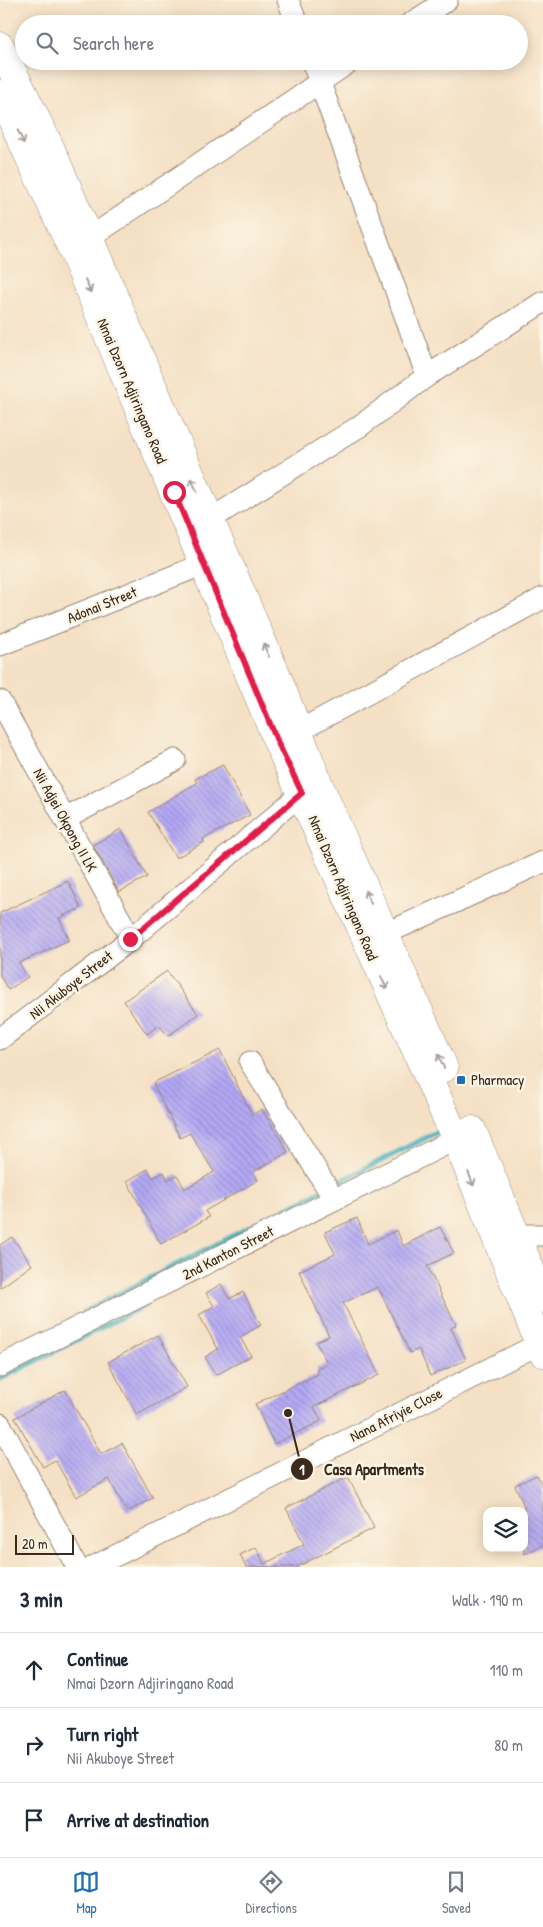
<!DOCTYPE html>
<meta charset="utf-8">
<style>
:root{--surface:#fff;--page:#f6f6f7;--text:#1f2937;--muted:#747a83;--line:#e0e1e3;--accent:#1f6fb2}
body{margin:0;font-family:"Patrick Hand",sans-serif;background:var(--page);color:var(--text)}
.controls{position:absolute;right:15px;bottom:15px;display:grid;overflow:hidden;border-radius:10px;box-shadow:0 2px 12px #0003}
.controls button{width:45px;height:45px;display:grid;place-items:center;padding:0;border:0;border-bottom:1px solid var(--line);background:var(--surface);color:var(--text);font:25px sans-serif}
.scale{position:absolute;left:15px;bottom:12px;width:59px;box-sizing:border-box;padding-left:5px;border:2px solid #3b2a1e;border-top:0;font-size:14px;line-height:18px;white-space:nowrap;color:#3b2a1e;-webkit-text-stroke:4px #fcf5e5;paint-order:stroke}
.stop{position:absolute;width:15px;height:15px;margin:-11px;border:4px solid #e11d48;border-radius:50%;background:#fff}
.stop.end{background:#e11d48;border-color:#fff;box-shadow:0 1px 5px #0008}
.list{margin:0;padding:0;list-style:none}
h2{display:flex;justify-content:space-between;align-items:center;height:65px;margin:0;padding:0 20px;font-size:21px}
h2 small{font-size:16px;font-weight:400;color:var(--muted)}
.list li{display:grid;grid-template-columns:32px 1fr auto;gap:15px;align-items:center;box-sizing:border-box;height:75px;padding:0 20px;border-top:1px solid var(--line)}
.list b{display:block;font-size:19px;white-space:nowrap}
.list p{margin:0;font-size:16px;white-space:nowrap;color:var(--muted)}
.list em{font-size:16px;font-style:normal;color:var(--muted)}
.icon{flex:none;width:28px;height:28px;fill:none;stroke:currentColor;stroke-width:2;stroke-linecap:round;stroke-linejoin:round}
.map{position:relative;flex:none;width:543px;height:1567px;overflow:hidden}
.search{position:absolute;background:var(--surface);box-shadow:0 2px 12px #0003;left:15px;right:15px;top:15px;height:55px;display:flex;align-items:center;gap:12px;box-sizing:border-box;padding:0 18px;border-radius:28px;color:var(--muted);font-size:19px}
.sheet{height:290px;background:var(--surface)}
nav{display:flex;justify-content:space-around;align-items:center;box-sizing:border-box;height:70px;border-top:1px solid var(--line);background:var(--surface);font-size:14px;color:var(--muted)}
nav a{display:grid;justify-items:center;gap:2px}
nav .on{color:var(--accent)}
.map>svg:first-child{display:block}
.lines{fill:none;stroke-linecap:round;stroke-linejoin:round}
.stream{stroke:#3faebb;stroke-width:5.5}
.building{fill:url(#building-back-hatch)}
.minor-casing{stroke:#988571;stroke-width:23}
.major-casing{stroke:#988571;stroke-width:29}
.minor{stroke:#fff;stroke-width:21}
.major{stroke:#fff;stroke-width:28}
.oneway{stroke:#a79f9a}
.route{stroke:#e11d48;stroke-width:6}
.poi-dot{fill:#1f6fb2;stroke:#fcf5e5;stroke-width:2}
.labels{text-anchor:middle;stroke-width:5;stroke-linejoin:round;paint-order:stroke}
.street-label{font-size:15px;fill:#3b2a1e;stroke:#fcf5e5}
.poi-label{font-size:15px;fill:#3b2a1e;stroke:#fcf5e5;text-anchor:start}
.leader{fill:none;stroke:#3b2a1e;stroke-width:2}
.callout-dot{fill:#3b2a1e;stroke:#fcf5e5;stroke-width:2}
.mark-label{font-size:15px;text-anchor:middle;font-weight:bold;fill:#fff}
.callout-label{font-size:16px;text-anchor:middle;font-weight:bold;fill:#3b2a1e;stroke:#fcf5e5;stroke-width:5;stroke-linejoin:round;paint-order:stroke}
</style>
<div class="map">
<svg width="543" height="1567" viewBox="0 0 543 1567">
<defs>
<pattern id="building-back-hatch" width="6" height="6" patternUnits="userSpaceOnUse" patternTransform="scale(1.25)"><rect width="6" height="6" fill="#b4a9f5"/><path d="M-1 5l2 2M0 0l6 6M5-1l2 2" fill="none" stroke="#948ac6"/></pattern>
</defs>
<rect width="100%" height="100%" fill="#fcf5e5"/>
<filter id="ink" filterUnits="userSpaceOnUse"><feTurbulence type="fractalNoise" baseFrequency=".02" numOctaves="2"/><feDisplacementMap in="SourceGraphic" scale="10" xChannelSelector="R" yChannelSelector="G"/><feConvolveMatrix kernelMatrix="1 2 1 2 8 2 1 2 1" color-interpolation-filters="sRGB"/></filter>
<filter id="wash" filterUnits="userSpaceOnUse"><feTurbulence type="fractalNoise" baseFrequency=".0096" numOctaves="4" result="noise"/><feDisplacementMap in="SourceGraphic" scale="20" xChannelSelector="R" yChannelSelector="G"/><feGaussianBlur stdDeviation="1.12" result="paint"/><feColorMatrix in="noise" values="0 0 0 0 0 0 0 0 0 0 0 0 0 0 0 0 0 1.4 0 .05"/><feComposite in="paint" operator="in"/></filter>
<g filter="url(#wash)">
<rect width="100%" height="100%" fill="#f4e0c4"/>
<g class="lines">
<g class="stream">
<polyline points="331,1186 443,1129"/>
<polyline points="84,1312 323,1190"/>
<polyline points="0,1379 147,1304"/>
</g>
</g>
<g id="blocks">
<g class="building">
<polygon points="223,765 250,815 203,839 204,842 176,858 148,812 197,783 195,779"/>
<polygon points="121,829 147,877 119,892 93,845"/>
<polygon points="68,881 81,908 59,918 69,940 19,963 28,977 8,990 0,976 0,913"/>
<polygon points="167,971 198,1014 168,1036 159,1025 147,1034 124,1001"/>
<polygon points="220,1050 252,1115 262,1109 288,1152 253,1172 258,1180 205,1211 209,1217 161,1244 127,1181 148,1169 153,1178 164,1172 168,1180 177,1175 185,1189 214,1172 190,1133 180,1138 153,1083"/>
<polygon points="357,1218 368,1244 397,1230 403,1246 440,1227 454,1253 427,1266 456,1325 451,1328 466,1360 430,1376 419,1349 410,1353 378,1287 343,1303 379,1375 314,1407 321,1421 274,1444 255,1404 318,1374 316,1369 327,1363 316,1342 329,1336 299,1271 335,1254 325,1232"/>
<polygon points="12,1237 32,1265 0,1288 0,1245"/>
<polygon points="221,1284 229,1299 243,1292 261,1325 240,1337 251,1356 216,1375 205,1357 218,1349 199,1315 214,1306 206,1293"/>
<polygon points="158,1335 187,1387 137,1415 108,1362"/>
<polygon points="65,1390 101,1454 122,1443 153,1498 127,1512 109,1479 76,1497 55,1460 43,1467 15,1418"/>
<polygon points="537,1475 543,1487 543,1545 524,1554 524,1506 515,1485"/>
<polygon points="348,1477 374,1528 297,1567 246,1567 240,1555 256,1547 264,1564 304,1544 286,1508"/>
</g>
</g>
</g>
<g filter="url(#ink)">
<use href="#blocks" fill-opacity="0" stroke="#988571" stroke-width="1"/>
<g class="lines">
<g class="minor-casing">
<g id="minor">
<polyline points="288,0 297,24"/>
<polyline points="410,24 447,0"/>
<polyline points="312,61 427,376"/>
<polyline points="88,239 351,61"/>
<polyline points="209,520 360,426 427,376 543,302"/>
<polyline points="0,645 204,564"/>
<polyline points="0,701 131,939"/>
<polyline points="297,732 543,598"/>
<polyline points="65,819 175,760"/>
<polyline points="385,934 543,862"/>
<polyline points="0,1039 131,939 302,793"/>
<polyline points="250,1062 334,1199"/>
<polyline points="516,1235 543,1235"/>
<polyline points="0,1366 456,1139"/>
<polyline points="0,1424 77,1567"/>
<polyline points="93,1567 539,1344"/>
</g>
</g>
<g class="major-casing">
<g id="major">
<polyline points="0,46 50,147 277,676 320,787 444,1068"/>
<polyline points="0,94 72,249 278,743 456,1139 543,1353"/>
<polyline points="472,1130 543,1299"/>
</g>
</g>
<use href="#minor" class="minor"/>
<use href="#major" class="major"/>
</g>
<defs><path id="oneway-shaft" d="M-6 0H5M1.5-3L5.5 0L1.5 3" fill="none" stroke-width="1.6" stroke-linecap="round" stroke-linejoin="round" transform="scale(1.25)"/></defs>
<g class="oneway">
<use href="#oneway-shaft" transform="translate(21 137) rotate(64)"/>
<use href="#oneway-shaft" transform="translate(88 286) rotate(67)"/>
<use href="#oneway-shaft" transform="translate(194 485) rotate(-114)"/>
<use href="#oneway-shaft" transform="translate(266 650) rotate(-113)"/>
<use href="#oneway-shaft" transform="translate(368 897) rotate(-114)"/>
<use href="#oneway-shaft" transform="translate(384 983) rotate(65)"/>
<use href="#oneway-shaft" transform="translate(441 1061) rotate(-114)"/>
<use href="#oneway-shaft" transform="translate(471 1179) rotate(69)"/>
</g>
</g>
<g class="lines" filter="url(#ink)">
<polyline class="route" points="130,939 302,793 278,743 174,492"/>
</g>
<rect class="poi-dot" x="456" y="1075" width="10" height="10" rx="2.5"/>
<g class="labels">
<g class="street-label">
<text transform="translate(132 391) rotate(67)" y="5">Nmai Dzorn Adjiringano Road</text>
<text transform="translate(102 605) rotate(-22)" y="5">Adonai Street</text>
<text transform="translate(65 820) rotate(61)" y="5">Nii Adjei Okpong II LK</text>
<text transform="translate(343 888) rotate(67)" y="5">Nmai Dzorn Adjiringano Road</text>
<text transform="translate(71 985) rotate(-38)" y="5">Nii Akuboye Street</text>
<text transform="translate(228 1253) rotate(-27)" y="5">2nd Kanton Street</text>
<text transform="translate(396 1415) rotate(-27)" y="5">Nana Afriyie Close</text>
</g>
<g class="poi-label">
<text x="471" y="1085">Pharmacy</text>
</g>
</g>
<path class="leader" d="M288 1413L302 1469"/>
<g class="callout-dot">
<circle cx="288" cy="1413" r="5"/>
<circle cx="302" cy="1469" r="12"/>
</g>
<g class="mark-label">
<text x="302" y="1475">1</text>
</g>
<g class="callout-label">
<text x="374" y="1475">Casa Apartments</text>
</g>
</svg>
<div class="controls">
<button><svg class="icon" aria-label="layers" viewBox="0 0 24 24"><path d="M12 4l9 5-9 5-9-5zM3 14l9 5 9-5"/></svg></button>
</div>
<div class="scale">20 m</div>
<div class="stop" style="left:174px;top:492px"></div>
<div class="stop end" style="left:130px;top:939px"></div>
<div class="search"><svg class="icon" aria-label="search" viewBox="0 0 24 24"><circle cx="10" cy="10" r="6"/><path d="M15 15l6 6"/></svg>Search here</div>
</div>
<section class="sheet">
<h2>3 min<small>Walk · 190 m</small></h2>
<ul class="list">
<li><svg class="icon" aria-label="ahead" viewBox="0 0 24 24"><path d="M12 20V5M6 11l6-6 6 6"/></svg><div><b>Continue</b><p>Nmai Dzorn Adjiringano Road</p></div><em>110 m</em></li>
<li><svg class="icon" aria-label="right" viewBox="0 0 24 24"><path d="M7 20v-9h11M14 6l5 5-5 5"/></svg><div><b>Turn right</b><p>Nii Akuboye Street</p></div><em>80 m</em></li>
<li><svg class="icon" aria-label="arrive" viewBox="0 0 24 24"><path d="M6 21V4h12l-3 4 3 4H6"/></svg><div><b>Arrive at destination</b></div></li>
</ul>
</section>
<nav>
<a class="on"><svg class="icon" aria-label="map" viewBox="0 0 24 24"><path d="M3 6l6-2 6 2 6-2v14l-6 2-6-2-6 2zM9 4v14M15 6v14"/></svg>Map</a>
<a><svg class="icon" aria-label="directions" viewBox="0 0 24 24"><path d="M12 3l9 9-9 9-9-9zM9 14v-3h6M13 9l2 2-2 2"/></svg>Directions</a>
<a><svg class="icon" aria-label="saved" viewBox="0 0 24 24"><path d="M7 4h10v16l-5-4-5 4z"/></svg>Saved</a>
</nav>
